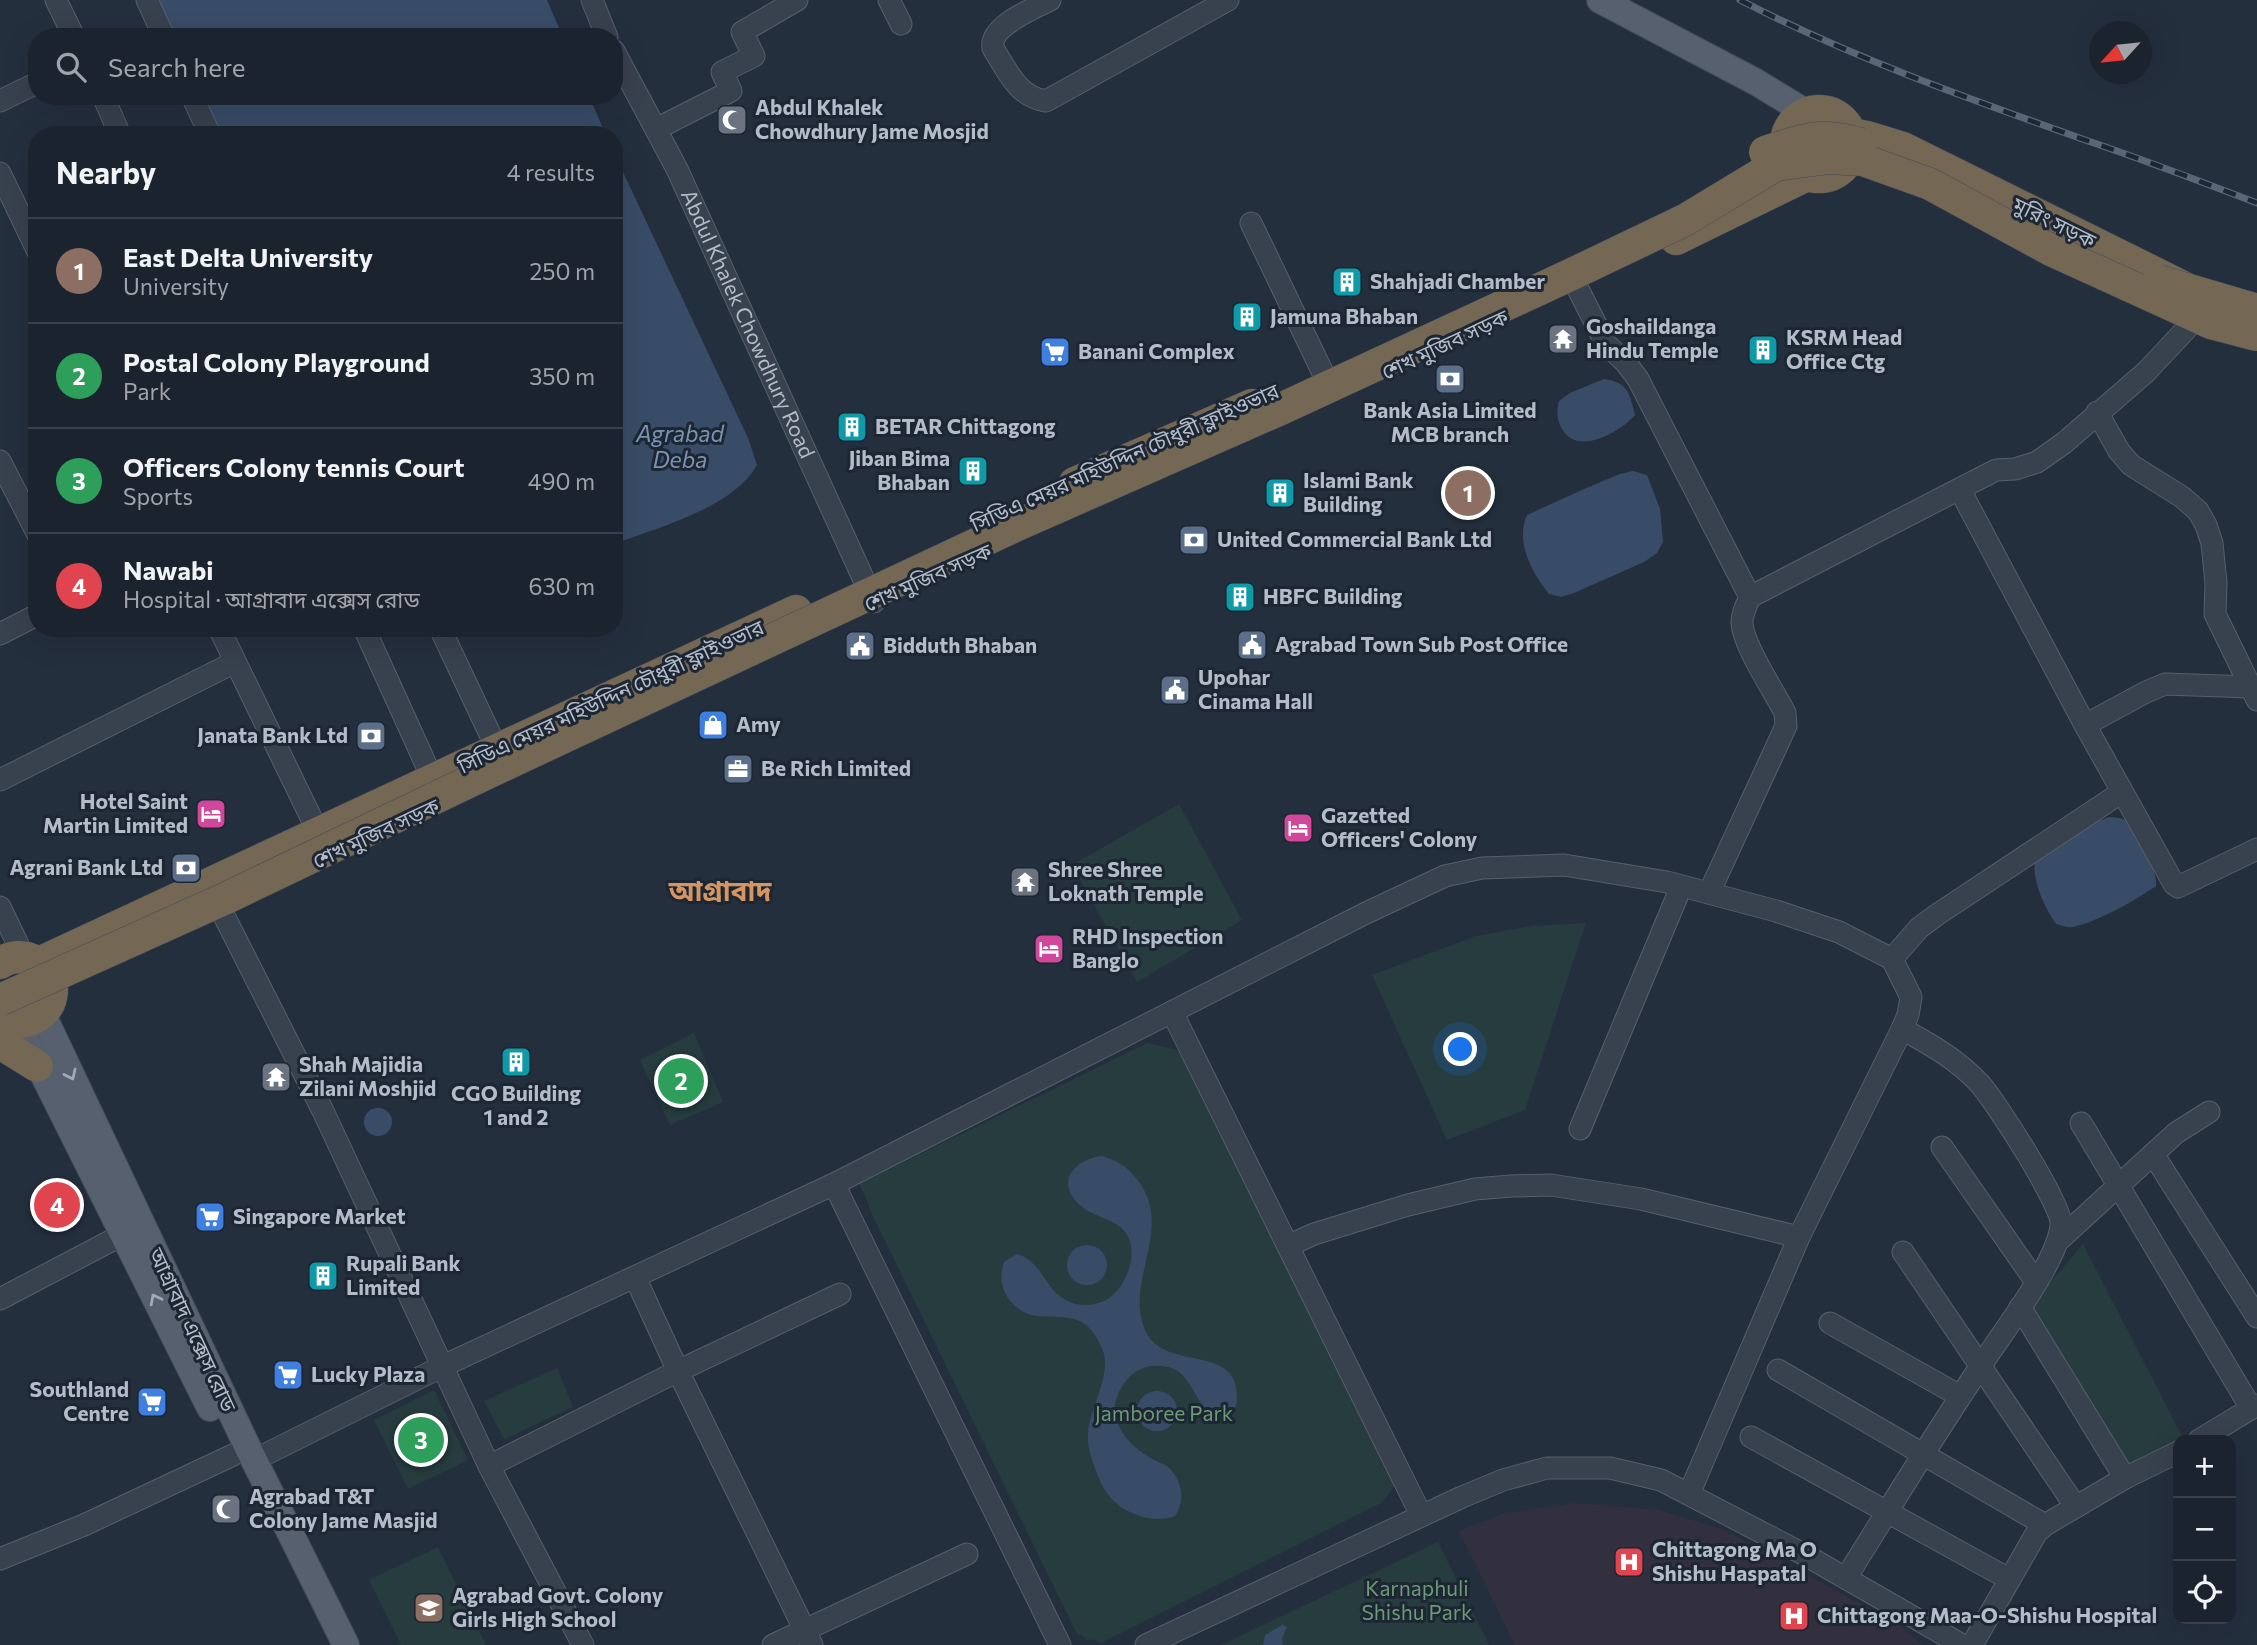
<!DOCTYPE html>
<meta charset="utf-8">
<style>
:root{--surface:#1b232e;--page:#282f3a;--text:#f1f3f6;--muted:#a0a4aa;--line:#39404a;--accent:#8ab4f8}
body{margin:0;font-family:Commissioner,"Noto Sans Bengali",sans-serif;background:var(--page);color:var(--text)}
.controls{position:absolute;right:21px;bottom:21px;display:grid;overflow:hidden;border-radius:14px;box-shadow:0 7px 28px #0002}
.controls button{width:63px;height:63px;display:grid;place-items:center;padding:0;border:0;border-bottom:2px solid var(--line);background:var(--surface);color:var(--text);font:35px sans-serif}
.compass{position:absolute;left:2089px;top:21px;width:63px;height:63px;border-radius:50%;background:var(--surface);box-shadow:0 7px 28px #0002;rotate:243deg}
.you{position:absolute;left:1461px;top:1050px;width:24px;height:24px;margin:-18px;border:5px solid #fff;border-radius:50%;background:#1a73e8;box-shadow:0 0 0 10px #1a73e833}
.badge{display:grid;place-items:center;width:46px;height:46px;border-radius:50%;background:var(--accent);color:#fff;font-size:23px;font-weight:700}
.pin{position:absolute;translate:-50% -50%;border:4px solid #fff;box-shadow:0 2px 7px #0006}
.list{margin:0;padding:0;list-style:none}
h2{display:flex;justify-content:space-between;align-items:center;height:91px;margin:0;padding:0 28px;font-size:30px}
h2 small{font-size:23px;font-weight:400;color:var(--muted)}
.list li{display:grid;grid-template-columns:46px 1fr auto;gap:21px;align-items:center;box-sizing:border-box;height:105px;padding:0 28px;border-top:2px solid var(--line)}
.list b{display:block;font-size:26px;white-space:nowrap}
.list p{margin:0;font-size:23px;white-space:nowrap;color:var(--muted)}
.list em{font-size:23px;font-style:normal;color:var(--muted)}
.icon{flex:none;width:38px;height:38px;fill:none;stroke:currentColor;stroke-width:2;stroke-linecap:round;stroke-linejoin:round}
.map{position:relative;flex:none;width:2257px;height:1645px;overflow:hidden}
.search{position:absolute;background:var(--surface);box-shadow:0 7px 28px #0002;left:28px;top:28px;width:595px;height:77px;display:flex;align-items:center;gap:18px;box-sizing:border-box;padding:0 24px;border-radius:28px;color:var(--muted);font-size:26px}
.panel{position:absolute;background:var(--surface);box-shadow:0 7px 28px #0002;left:28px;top:126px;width:595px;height:511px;border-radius:28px}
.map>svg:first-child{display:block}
.medical{fill:#32303f}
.green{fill:#263c3f}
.water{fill:#394c67}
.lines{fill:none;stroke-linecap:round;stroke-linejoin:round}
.minor-casing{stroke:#565f6c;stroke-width:23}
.major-casing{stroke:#414a57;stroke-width:28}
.highway-casing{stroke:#434c59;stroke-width:33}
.minor{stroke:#38414e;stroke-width:21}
.major{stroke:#56606e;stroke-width:26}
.highway{stroke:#746855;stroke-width:32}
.rail-casing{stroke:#5a6575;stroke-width:7}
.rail{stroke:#1d2633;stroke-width:4.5;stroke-dasharray:13;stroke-linecap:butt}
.highway-bridge-casing{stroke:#434c59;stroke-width:33;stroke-linecap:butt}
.highway-bridge{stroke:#746855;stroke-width:32}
.oneway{stroke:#a1aab7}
.labels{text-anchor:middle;stroke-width:6;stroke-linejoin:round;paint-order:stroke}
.poi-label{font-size:21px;font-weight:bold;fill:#b4bcc9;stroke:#1d2633;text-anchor:start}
.street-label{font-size:21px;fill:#b4bcc9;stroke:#1d2633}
.park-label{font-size:21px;fill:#6b9a76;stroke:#1d2633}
.water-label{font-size:23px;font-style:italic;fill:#7c92b1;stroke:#1d2633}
.district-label{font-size:28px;font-weight:bold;fill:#d59563;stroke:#1d2633}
</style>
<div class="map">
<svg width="2257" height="1645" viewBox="0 0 2257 1645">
<rect width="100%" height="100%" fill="#242f3e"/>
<polygon class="medical" points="1573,1503 1659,1510 1725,1530 1901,1626 1922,1645 1515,1645 1459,1531 1503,1514"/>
<g class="green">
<polygon points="1179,804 1242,920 1137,982 1072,865"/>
<polygon points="1586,923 1525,1110 1447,1140 1372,975 1476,936 1532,926"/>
<polygon points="694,1033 723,1102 670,1125 640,1060"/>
<polygon points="1147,1043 1178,1050 1397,1482 1383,1502 1101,1643 1091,1639 1087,1641 1085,1637 1077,1634 869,1208 869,1205 859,1184"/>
<polygon points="2083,1244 2184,1440 2178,1440 2178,1444 2126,1470 2028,1308"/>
<polygon points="557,1368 573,1407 504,1439 484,1401"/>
<polygon points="434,1390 468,1460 408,1489 374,1420"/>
<polygon points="1438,1542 1489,1645 1221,1645"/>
<polygon points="438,1547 486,1645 401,1645 369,1580"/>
</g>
<g class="water">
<polygon points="155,0 547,0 563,37 173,37"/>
<polygon points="202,96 589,96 606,135 221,135"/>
<path d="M614,153L748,438L757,465C733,508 659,527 614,544Z"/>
<path d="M1604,379C1628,382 1630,394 1635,415C1621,431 1581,455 1564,432C1557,422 1556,413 1559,401L1570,393Z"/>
<path d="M1633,471L1647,475L1660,509L1663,542L1657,553L1644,562L1574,593L1561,597L1549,594C1532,573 1515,542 1527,515L1584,489L1620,474Z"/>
<path d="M2110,817C2119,818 2125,818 2131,824C2139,834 2159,875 2156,886C2134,901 2098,922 2072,927C2066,928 2061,925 2056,924C2044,906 2032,881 2035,860L2092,823Z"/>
<circle cx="378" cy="1122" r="14"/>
<path d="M1101,1156C1117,1160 1126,1166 1136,1178C1177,1228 1122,1281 1146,1332C1165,1372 1238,1343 1237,1397C1237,1409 1233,1412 1223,1417L1209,1413C1188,1391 1190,1363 1152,1366C1141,1367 1132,1373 1125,1382C1102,1412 1122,1441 1149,1457C1154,1461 1163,1463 1168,1467C1182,1480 1186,1500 1175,1516C1158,1522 1140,1518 1124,1509C1111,1501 1103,1489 1098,1476C1093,1463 1087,1449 1088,1434C1089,1409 1112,1375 1103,1351C1100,1343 1093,1330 1086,1325C1061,1307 1031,1330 1008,1298C1000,1286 1000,1275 1004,1262L1017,1254C1045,1262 1044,1296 1076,1304C1089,1307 1106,1303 1115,1293C1131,1276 1141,1243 1119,1226C1108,1218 1093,1216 1081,1206C1055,1183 1072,1161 1101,1156Z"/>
<circle cx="1087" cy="1265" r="20"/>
<circle cx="1157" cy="1411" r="20"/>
<polygon points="1282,1625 1287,1627 1282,1639 1283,1645 1263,1645 1265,1635"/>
</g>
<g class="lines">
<g class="minor-casing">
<g id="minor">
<polyline points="56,0 74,37"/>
<polyline points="147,0 164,37"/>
<polyline points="592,0 607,37"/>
<polyline points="889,0 901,24"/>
<path d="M1050,0C1033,9 989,26 993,48C1007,71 1018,97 1046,101L1228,0"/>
<path id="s1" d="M614,51L677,169L874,602"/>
<polyline points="103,96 120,135"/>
<polyline points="192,96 210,135"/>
<polyline points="0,101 37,83"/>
<polyline points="656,129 731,91 722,72 754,56 742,32 797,0"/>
<polyline points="0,173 37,250"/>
<polyline points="1251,223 1323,373"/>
<polyline points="1576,285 1606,344 1626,363 1638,379 1750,597 1996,470 2015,469 2037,462 2064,443 2146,372 2205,309"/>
<polyline points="2097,412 2119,451 2131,465 2182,497 2198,511 2206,525 2212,543 2216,583 2215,614 2257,700"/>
<polyline points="0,461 37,533"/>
<polyline points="1960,490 2085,725 2174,884 2178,887 2257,849"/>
<polyline points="219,628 319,834"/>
<polyline points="364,628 433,780"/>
<polyline points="440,628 497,749"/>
<polyline points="0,634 37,615"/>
<polyline points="2085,725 2146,692 2165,684 2250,687"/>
<polyline points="0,780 235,662"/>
<path d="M1709,893L1786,726L1785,713C1774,691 1743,645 1742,623C1742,613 1746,606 1750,597"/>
<polyline points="0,907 24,957"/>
<polyline points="220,908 323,1111 489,1466 583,1645"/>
<polyline points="1892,959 1919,928 1938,914 2122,792"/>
<polyline points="1172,1012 1421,1515"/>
<polyline points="2081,1123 2251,1408"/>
<polyline points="1580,1129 1681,887"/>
<polyline points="1942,1147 2036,1282"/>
<polyline points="2153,1154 2257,1317"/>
<polyline points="834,1184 1060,1645"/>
<polyline points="2059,1240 2176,1133 2209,1112"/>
<polyline points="1288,1246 1314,1234 1408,1205 1475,1189 1511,1186 1551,1185 1641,1199 1799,1237"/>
<polyline points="1903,1252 2076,1507"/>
<polyline points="635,1277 678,1371 840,1294"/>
<polyline points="0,1299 122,1235"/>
<polyline points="2020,1307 2125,1478 2178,1452"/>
<polyline points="1830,1323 1960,1396"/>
<polyline points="1778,1370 2045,1525"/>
<polyline points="1751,1437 2009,1579"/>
<polyline points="2199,1440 2257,1405"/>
<polyline points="254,1460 441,1367 834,1184 1366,913 1445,876 1482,868 1564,865 1667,882 1776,911 1839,932 1892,959 1911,997 1908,1015 1902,1029 1799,1237 1689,1494"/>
<polyline points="489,1466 678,1371 812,1645"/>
<polyline points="0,1559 84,1525 233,1455"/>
<path d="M1846,1578C1890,1507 1933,1437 1980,1367C2001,1334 2058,1262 2061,1225C2063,1206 1996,1102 1980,1084C1958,1060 1930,1044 1902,1029"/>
<polyline points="773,1645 967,1554"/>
<polyline points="1146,1645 1462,1497 1503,1480 1547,1468 1610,1468 1661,1480 1807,1556 1962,1645"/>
<polyline points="1972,1645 2037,1532 2045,1525 2125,1478"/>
</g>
</g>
<g class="major-casing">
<g id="major">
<polyline points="1600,0 1756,82 1807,113"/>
<polyline points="42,1013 248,1448 346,1645"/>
<polyline points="17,1022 210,1408"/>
</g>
</g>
<g class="highway-casing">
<g id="highway">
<circle cx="1819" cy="144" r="33"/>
<polyline points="1850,134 1867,137 1903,148 2185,288"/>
<polyline points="1676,239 1807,175"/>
<polyline points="1075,483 1252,405"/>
<path d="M0,963C39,939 73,994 36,1017C24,1025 12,1022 0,1016"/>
<polyline points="39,963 796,611"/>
<polyline points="0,1043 37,1066"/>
</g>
</g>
<use href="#minor" class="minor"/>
<use href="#major" class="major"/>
<use href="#highway" class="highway"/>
<g class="rail-casing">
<path id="rail" d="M1740,0C1852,58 1972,100 2091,142C2147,161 2202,182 2257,203"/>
</g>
<use href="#rail" class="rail"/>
<g class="highway-bridge-casing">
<g id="highway-bridge">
<path d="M1765,152C1806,139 1818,132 1861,144"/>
<polyline points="2159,281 2257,310"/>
<polyline points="0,1000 224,899 485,774 1017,525 1283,408 1570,275 1685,220 1776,165 1829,158 1863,160 1930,184 2051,250 2211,323 2257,335"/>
</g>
</g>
<use href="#highway-bridge" class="highway-bridge"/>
</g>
<defs><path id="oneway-chevron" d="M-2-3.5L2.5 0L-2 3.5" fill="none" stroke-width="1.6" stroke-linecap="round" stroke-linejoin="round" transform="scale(1.75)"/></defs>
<g class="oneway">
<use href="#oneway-chevron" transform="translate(71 1075) rotate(65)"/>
<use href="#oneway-chevron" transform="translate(155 1299) rotate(-117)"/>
</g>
<defs>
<g id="mosque-square" transform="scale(1.575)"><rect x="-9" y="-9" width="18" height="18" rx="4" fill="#6b7280" stroke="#1d2633"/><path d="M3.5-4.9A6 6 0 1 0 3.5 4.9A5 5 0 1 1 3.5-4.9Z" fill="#fff"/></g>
<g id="building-square" transform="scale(1.575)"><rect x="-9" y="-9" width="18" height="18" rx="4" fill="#0f9aa8" stroke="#1d2633"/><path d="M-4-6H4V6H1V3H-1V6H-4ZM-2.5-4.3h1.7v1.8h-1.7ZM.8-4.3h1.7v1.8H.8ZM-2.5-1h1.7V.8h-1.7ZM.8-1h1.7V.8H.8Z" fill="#fff"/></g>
<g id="temple-square" transform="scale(1.575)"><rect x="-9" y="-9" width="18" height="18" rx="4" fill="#6b7280" stroke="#1d2633"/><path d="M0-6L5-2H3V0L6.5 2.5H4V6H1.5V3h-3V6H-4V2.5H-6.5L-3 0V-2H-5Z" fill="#fff"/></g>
<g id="supermarket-square" transform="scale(1.575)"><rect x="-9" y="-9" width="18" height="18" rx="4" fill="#3f7fe0" stroke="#1d2633"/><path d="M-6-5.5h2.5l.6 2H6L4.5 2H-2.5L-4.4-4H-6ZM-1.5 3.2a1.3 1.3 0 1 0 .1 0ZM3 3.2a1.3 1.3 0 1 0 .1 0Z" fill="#fff"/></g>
<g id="bank-square" transform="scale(1.575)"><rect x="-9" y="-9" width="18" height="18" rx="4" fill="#5c6f8a" stroke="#1d2633"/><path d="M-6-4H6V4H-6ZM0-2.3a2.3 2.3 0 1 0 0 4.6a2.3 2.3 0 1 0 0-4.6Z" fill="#fff"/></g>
<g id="civic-square" transform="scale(1.575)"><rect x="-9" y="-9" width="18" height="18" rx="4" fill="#5c6f8a" stroke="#1d2633"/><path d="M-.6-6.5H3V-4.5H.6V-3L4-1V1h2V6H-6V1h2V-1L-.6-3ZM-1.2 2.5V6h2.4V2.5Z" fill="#fff"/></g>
<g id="shop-square" transform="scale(1.575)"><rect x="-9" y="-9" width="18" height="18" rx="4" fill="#3f7fe0" stroke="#1d2633"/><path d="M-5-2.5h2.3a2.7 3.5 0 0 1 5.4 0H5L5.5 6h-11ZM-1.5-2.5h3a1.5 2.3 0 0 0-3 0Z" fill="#fff"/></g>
<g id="office-square" transform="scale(1.575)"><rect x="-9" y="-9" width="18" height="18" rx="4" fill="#5c6f8a" stroke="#1d2633"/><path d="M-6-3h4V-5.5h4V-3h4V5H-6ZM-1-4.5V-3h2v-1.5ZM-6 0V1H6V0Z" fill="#fff"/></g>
<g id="hotel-square" transform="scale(1.575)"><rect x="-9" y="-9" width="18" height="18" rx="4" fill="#d1479c" stroke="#1d2633"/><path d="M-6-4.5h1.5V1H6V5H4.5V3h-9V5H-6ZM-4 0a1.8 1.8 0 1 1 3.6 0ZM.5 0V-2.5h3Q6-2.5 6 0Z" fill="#fff"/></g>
<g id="hospital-square" transform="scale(1.575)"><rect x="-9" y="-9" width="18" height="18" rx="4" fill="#e0444e" stroke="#1d2633"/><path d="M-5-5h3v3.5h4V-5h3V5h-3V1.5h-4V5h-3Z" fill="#fff"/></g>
<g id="school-square" transform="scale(1.575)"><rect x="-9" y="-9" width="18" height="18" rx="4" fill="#8d6e63" stroke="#1d2633"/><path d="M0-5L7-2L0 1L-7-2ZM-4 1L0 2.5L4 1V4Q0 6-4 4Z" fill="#fff"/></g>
</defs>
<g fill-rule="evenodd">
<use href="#mosque-square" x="732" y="120"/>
<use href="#building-square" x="1347" y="282"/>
<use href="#building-square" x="1247" y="317"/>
<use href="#temple-square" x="1563" y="339"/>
<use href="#building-square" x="1763" y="350"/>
<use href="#supermarket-square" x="1055" y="352"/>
<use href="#bank-square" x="1450" y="379"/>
<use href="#building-square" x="852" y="427"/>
<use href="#building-square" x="973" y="471"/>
<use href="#building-square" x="1280" y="493"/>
<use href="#bank-square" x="1194" y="540"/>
<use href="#building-square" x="1240" y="597"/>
<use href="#civic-square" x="1252" y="645"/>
<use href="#civic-square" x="860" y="646"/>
<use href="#civic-square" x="1175" y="690"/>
<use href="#shop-square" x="713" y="725"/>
<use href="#bank-square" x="371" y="736"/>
<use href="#office-square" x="738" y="769"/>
<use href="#hotel-square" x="211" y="814"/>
<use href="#hotel-square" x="1298" y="828"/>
<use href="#bank-square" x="186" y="868"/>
<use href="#temple-square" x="1025" y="882"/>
<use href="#hotel-square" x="1049" y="949"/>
<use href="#building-square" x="516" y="1062"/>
<use href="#temple-square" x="276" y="1077"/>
<use href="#supermarket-square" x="210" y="1217"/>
<use href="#building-square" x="323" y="1276"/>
<use href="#supermarket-square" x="288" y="1375"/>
<use href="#supermarket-square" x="152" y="1402"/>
<use href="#mosque-square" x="226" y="1509"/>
<use href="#hospital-square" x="1629" y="1562"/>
<use href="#school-square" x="429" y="1608"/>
<use href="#hospital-square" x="1794" y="1616"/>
</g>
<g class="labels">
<g class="poi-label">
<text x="755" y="115">Abdul Khalek<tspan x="755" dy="24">Chowdhury Jame Mosjid</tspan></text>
<text x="1370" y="289">Shahjadi Chamber</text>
<text x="1270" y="324">Jamuna Bhaban</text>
<text x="1586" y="334">Goshaildanga<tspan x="1586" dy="24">Hindu Temple</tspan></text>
<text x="1786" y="345">KSRM Head<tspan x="1786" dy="24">Office Ctg</tspan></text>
<text x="1078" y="359">Banani Complex</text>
<text x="1450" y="418" text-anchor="middle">Bank Asia Limited<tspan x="1450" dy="24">MCB branch</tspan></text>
<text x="875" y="434">BETAR Chittagong</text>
<text x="950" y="466" text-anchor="end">Jiban Bima<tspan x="950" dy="24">Bhaban</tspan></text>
<text x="1303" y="488">Islami Bank<tspan x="1303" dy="24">Building</tspan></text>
<text x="1217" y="547">United Commercial Bank Ltd</text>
<text x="1263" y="604">HBFC Building</text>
<text x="1275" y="652">Agrabad Town Sub Post Office</text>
<text x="883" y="653">Bidduth Bhaban</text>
<text x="1198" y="685">Upohar<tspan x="1198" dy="24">Cinama Hall</tspan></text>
<text x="736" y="732">Amy</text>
<text x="348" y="743" text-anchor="end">Janata Bank Ltd</text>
<text x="761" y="776">Be Rich Limited</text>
<text x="188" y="809" text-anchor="end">Hotel Saint<tspan x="188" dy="24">Martin Limited</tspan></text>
<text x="1321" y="823">Gazetted<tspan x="1321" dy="24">Officers' Colony</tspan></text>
<text x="163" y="875" text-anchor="end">Agrani Bank Ltd</text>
<text x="1048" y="877">Shree Shree<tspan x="1048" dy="24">Loknath Temple</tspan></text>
<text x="1072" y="944">RHD Inspection<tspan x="1072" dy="24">Banglo</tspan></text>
<text x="299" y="1072">Shah Majidia<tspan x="299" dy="24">Zilani Moshjid</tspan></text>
<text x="516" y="1101" text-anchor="middle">CGO Building<tspan x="516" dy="24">1 and 2</tspan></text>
<text x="233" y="1224">Singapore Market</text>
<text x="346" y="1271">Rupali Bank<tspan x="346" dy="24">Limited</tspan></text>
<text x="311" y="1382">Lucky Plaza</text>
<text x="129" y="1397" text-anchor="end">Southland<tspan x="129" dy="24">Centre</tspan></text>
<text x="249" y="1504">Agrabad T&amp;T<tspan x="249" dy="24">Colony Jame Masjid</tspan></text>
<text x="1652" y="1557">Chittagong Ma O<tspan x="1652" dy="24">Shishu Haspatal</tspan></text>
<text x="452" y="1603">Agrabad Govt. Colony<tspan x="452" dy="24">Girls High School</tspan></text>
<text x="1817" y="1623">Chittagong Maa-O-Shishu Hospital</text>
</g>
<g class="street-label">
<text transform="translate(2054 223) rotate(26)" y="7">মুরিং সড়ক</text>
<text dy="7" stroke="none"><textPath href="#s1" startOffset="304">Abdul Khalek Chowdhury Road</textPath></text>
<text transform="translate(1445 345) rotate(-25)" y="7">শেখ মুজিব সড়ক</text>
<text transform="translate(1125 458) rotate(-24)" y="7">সিডিএ মেয়র মহিউদ্দিন চৌধুরী ফ্লাইওভার</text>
<text transform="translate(928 578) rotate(-24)" y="7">শেখ মুজিব সড়ক</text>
<text transform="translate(611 697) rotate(-25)" y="7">সিডিএ মেয়র মহিউদ্দিন চৌধুরী ফ্লাইওভার</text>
<text transform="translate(376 834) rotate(-25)" y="7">শেখ মুজিব সড়ক</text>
<text transform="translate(192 1330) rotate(65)" y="7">আগ্রাবাদ এক্সেস রোড</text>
</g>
<g class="park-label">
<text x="1164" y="1421">Jamboree Park</text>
<text x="1417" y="1596">Karnaphuli<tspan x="1417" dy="24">Shishu Park</tspan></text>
</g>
<g class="water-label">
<text x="680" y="442">Agrabad<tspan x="680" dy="26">Deba</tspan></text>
</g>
<g class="district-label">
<text x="720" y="901">আগ্রাবাদ</text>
</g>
</g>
</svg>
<div class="controls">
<button>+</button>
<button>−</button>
<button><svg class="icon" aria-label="locate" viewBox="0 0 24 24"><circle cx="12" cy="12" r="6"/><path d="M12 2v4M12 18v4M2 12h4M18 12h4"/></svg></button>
</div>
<svg class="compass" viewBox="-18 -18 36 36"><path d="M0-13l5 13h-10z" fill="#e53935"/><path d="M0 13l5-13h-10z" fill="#a0a4aa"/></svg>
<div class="you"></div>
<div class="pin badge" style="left:1468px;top:493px;background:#8d6e63">1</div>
<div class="pin badge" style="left:681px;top:1081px;background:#2e9e5b">2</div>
<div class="pin badge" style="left:421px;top:1440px;background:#2e9e5b">3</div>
<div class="pin badge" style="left:57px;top:1205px;background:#e0444e">4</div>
<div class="search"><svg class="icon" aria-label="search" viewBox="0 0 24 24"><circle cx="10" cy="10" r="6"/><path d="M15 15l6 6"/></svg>Search here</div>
<section class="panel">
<h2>Nearby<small>4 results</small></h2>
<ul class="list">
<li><span class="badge" style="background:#8d6e63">1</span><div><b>East Delta University</b><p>University</p></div><em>250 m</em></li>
<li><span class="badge" style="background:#2e9e5b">2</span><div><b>Postal Colony Playground</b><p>Park</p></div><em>350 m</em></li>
<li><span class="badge" style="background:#2e9e5b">3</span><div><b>Officers Colony tennis Court</b><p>Sports</p></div><em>490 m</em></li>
<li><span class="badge" style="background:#e0444e">4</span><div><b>Nawabi</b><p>Hospital · আগ্রাবাদ এক্সেস রোড</p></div><em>630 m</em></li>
</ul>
</section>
</div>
